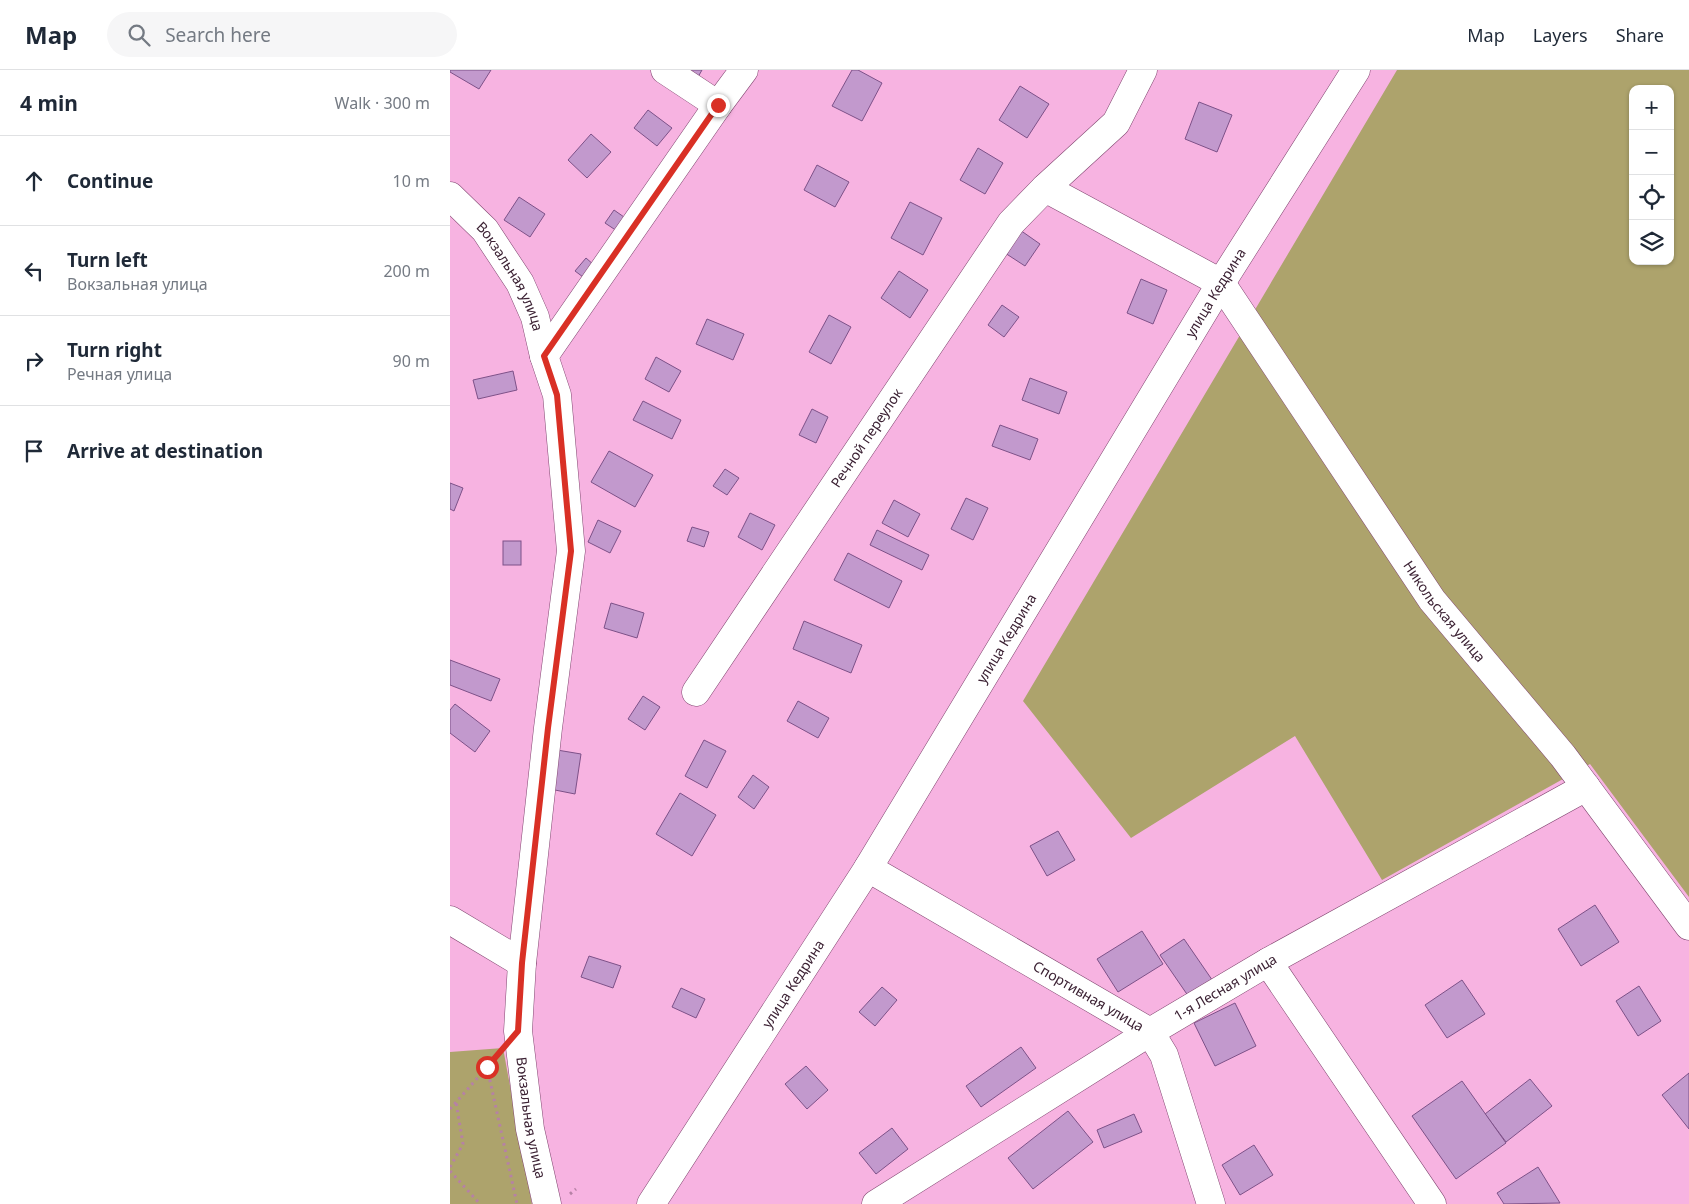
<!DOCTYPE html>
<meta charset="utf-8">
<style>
:root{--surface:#fff;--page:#f6f6f7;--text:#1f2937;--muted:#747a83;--line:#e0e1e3}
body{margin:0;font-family:"Noto Sans",sans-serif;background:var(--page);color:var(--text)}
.controls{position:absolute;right:15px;top:15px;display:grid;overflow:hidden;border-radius:10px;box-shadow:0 1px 4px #0004}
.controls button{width:45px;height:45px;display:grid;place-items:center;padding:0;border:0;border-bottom:1px solid var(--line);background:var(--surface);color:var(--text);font:25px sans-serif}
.stop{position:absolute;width:15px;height:15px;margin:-11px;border:4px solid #d93025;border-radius:50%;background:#fff}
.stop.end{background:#d93025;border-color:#fff;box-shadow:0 1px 5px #0008}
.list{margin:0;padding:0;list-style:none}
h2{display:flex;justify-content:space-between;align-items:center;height:65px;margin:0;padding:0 20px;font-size:21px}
h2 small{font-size:16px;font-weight:400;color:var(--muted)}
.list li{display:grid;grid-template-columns:32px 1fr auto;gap:15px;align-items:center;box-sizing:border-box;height:90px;padding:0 20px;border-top:1px solid var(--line)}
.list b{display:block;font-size:19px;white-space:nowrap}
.list p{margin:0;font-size:16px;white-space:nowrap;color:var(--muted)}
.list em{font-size:16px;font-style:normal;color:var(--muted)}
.icon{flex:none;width:28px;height:28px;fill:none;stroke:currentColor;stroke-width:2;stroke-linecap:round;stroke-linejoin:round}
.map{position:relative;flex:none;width:1239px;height:1134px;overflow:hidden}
header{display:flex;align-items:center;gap:30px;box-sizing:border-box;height:70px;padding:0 25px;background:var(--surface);border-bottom:1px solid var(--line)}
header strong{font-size:24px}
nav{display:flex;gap:28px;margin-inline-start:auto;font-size:18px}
.search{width:350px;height:45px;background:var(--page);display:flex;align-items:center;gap:12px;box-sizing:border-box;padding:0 18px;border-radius:28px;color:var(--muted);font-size:19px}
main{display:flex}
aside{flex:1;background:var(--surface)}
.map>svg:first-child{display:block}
.green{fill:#ada36c;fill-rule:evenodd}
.building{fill:#c299cd;stroke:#7d5188}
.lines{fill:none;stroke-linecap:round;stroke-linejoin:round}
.minor-casing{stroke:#814670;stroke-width:29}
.path{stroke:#b681a5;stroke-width:3;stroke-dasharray:2.5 4;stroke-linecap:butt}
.minor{stroke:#fff;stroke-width:28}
.route{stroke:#d93025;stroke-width:6}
.labels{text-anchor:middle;stroke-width:5;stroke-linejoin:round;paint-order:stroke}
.street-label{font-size:14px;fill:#3c2234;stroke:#fbe5f3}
</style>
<header>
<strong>Map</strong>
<div class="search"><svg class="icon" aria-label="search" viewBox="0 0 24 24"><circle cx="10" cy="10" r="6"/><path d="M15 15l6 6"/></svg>Search here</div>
<nav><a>Map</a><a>Layers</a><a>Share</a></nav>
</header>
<main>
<aside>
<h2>4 min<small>Walk · 300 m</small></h2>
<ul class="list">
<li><svg class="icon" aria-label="ahead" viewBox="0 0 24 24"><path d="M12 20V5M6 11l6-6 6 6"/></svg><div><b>Continue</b></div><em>10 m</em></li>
<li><svg class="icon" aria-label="left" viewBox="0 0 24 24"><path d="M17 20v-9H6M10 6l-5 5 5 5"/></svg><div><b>Turn left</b><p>Вокзальная улица</p></div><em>200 m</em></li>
<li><svg class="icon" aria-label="right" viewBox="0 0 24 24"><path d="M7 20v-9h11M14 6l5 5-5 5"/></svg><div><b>Turn right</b><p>Речная улица</p></div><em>90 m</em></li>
<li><svg class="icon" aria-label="arrive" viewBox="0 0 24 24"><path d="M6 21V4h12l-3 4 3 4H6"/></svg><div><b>Arrive at destination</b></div></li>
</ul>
</aside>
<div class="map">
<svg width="1239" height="1134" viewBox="0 0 1239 1134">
<rect width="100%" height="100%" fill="#f7b3e1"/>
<g class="green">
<path d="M947,0H1239V827L1140,694L932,810L845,666L681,768L573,631ZM1183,19H1220V191H1183Z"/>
<polygon points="53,978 82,1134 0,1134 0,982"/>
</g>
<g class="building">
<polygon points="0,0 41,0 29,19 0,2"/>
<polygon points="237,0 252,0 248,7"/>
<polygon points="402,0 408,0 432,13 412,51 382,36"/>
<polygon points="570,16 599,34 577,68 549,50"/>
<polygon points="749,32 782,45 767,82 735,69"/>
<polygon points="198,40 222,58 207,76 184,58"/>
<polygon points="141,64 161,82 137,108 118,90"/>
<polygon points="528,78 553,93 535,124 510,110"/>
<polygon points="367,95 399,112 385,137 354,120"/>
<polygon points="69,127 95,144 80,167 54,150"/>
<polygon points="460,132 492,148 473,185 441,168"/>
<polygon points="164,140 184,154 176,167 155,153"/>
<polygon points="570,160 590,174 575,196 555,183"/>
<polygon points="136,188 144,195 133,207 125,201"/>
<polygon points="449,201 478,220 460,248 431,228"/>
<polygon points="691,209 717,220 703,254 677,243"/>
<polygon points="552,235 569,247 554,267 538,255"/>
<polygon points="379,245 401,257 381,294 359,282"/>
<polygon points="257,249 294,264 283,290 246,274"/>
<polygon points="206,287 231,301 219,322 195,309"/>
<polygon points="63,301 67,320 28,329 23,310"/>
<polygon points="580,308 617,322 609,344 572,330"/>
<polygon points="193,331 231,350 222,369 183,350"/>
<polygon points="362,339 378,347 366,373 349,365"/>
<polygon points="550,355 588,369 580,390 542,376"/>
<polygon points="159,381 203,405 185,437 141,412"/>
<polygon points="275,399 289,408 277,425 263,416"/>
<polygon points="0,413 13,418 4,441 0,439"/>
<polygon points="516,428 538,438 523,470 501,459"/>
<polygon points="444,430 470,444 458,467 432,453"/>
<polygon points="300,443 325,455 312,480 288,467"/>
<polygon points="148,450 171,461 160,483 138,472"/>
<polygon points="242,457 259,462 254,477 237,471"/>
<polygon points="427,460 479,485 472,500 420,475"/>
<rect x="53" y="471" width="18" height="24"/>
<polygon points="398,483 452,511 439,538 384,510"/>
<polygon points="161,533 194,543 187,568 154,558"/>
<polygon points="354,551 412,575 401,603 343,579"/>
<polygon points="0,590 50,609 41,631 0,615"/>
<polygon points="193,626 210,637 195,660 178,649"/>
<polygon points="348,631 379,648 368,668 337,651"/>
<polygon points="5,634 40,661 25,682 0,663 0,640"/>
<polygon points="254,670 276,681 257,718 235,706"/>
<polygon points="107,680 131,684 125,724 100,719"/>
<polygon points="303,705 319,717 304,739 288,727"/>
<polygon points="230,723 266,745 242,786 206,764"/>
<polygon points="608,761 625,790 597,806 580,776"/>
<polygon points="1145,835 1169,872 1131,896 1108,859"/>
<polygon points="692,861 713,894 668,922 647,889"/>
<polygon points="734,869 767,917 743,933 710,885"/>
<polygon points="139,886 171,896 163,918 131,907"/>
<polygon points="1012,910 1035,944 997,968 975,935"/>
<polygon points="1189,916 1211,951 1188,966 1166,931"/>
<polygon points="432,917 447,930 425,956 409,942"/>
<polygon points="231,918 255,929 246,948 222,937"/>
<polygon points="785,933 806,976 765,996 744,953"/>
<polygon points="571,977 586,998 531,1037 516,1016"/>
<polygon points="356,996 378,1020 357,1039 335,1014"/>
<polygon points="1239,1003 1239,1059 1212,1025"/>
<polygon points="1080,1009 1102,1036 1056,1072 1035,1044"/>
<polygon points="1012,1011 1056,1073 1006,1109 962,1046"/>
<polygon points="618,1041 643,1072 583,1119 558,1088"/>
<polygon points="684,1044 692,1062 654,1078 647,1060"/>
<polygon points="442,1058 458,1079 426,1104 409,1083"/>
<polygon points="804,1075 823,1105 790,1125 772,1095"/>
<polygon points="1088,1097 1110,1133 1054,1134 1047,1123"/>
</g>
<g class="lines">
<g class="minor-casing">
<g id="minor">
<polyline points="215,0 268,35"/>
<polyline points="595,118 666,53 693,0"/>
<path id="s1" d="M0,126L35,160L70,213L85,247L94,286L107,325L121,481L98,658L72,893L68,961L80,1059L97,1134"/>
<polyline points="94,286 268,35 294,0"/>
<path id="s2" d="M246,622L561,153L595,118L771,213L982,530L1113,686L1239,856"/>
<path id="s3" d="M418,798L700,962L714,985L761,1134"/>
<polyline points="0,850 72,893"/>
<polyline points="818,892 982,1134"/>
<path id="s4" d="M201,1134L418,798L771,213L906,0"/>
<path id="s5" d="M426,1134L700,962L818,892L1136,717"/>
</g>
</g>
<g class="path">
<polyline points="37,997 67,1134"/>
<polyline points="0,1039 46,987"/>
<polyline points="0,1097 13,1074 6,1032"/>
<polyline points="0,1101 30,1134"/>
<polyline points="120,1124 126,1119"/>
</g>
<use href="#minor" class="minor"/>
</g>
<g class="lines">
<polyline class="route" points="37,997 68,961 72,893 98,658 121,481 107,325 94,286 268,35"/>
</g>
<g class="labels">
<g class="street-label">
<text dy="5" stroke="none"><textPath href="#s1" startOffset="102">Вокзальная улица</textPath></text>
<text dy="5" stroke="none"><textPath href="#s4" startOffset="1072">улица Кедрина</textPath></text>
<text dy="5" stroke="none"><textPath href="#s2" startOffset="306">Речной переулок</textPath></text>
<text dy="5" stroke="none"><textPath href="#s2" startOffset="1211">Никольская улица</textPath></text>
<text dy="5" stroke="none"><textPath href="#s4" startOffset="668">улица Кедрина</textPath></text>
<text dy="5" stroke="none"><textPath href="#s4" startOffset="262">улица Кедрина</textPath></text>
<text dy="5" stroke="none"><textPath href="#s5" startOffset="411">1-я Лесная улица</textPath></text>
<text dy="5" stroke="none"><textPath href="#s3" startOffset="255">Спортивная улица</textPath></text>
<text dy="5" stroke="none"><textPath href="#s1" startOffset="958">Вокзальная улица</textPath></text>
</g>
</g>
</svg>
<div class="controls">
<button>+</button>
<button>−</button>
<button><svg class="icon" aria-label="locate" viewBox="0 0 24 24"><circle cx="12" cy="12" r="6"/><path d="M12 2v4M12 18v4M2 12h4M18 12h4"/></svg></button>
<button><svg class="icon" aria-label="layers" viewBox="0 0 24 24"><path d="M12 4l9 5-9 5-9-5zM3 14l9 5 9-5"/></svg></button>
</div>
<div class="stop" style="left:37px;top:997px"></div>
<div class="stop end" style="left:268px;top:35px"></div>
</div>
</main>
